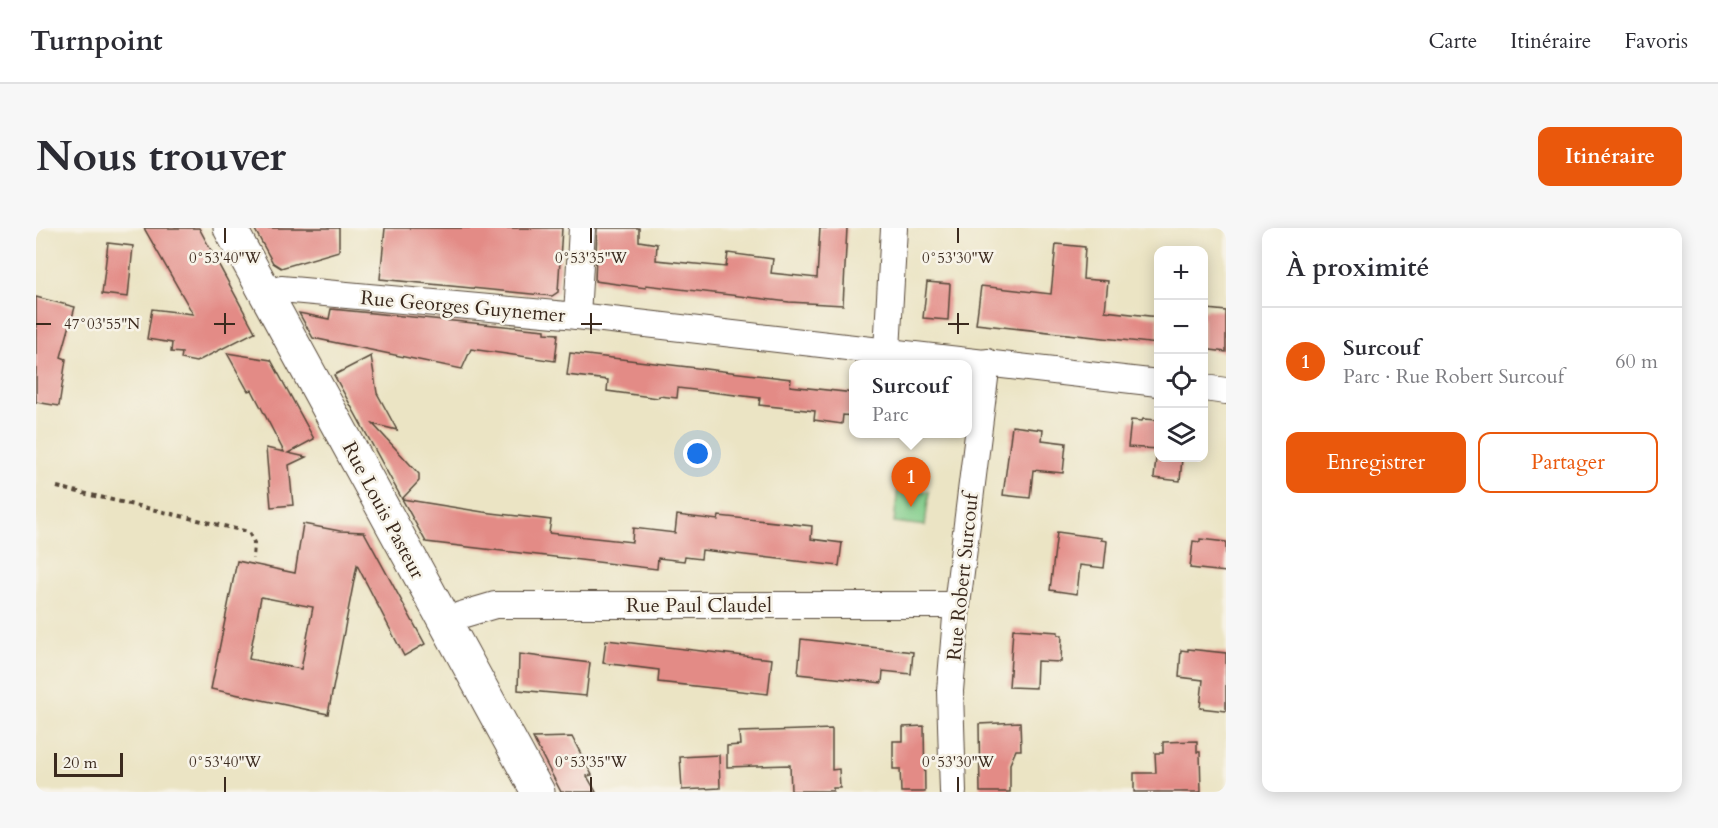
<!DOCTYPE html>
<html lang="fr">
<meta charset="utf-8">
<style>
:root{--surface:#fff;--page:#f7f7f7;--text:#2b2b33;--muted:#7c7c81;--line:#e1e1e2;--accent:#ea580c}
body{margin:0;font-family:Cardo,serif;background:var(--page);color:var(--text)}
.controls{position:absolute;right:18px;top:18px;display:grid;overflow:hidden;border-radius:12px;box-shadow:0 3px 15px #0003}
.controls button{width:54px;height:54px;display:grid;place-items:center;padding:0;border:0;border-bottom:2px solid var(--line);background:var(--surface);color:var(--text);font:30px sans-serif}
.scale{position:absolute;left:18px;bottom:15px;width:69px;box-sizing:border-box;padding-left:6px;border:3px solid #3b2a1e;border-top:0;font-size:16px;line-height:21px;white-space:nowrap;color:#3b2a1e;-webkit-text-stroke:4px #f7f3e8;paint-order:stroke}
.you{position:absolute;left:662px;top:226px;width:21px;height:21px;margin:-15px;border:4px solid #fff;border-radius:50%;background:#1a73e8;box-shadow:0 0 0 9px #1a73e833}
.badge{display:grid;place-items:center;width:39px;height:39px;border-radius:50%;background:var(--accent);color:#fff;font-size:20px;font-weight:700}
.pin{position:absolute;translate:-50% -50px;filter:drop-shadow(0 2px 3px #0008)}
.pin::after{content:'';position:absolute;top:32px;width:21px;height:18px;background:inherit;clip-path:polygon(0 0,100% 0,50% 100%)}
.popup{position:absolute;left:813px;top:132px;width:123px;height:78px;box-sizing:border-box;display:grid;place-content:center;border-radius:12px;background:var(--surface);filter:drop-shadow(0 2px 4px #0005);font-size:20px;white-space:nowrap;color:var(--muted)}
.popup b{font-size:22px;color:var(--text)}
.popup::after{content:'';position:absolute;left:50%;top:100%;margin-left:-12px;border:12px solid transparent;border-top-color:var(--surface)}
.list{margin:0;padding:0;list-style:none}
h2{display:flex;justify-content:space-between;align-items:center;height:78px;margin:0;padding:0 24px;font-size:26px}
h2 small{font-size:20px;font-weight:400;color:var(--muted)}
.list li{display:grid;grid-template-columns:39px 1fr auto;gap:18px;align-items:center;box-sizing:border-box;height:108px;padding:0 24px;border-top:2px solid var(--line)}
.list b{display:block;font-size:22px;white-space:nowrap}
.list p{margin:0;font-size:20px;white-space:nowrap;color:var(--muted)}
.list em{font-size:20px;font-style:normal;color:var(--muted)}
.actions{display:flex;gap:12px;padding:18px 24px}
.actions a{flex:1;padding:14px 0;border:2px solid var(--accent);border-radius:12px;text-align:center;font-size:21px;color:var(--accent)}
.actions .main{background:var(--accent);color:#fff}
.icon{flex:none;width:33px;height:33px;fill:none;stroke:currentColor;stroke-width:2;stroke-linecap:round;stroke-linejoin:round}
.map{position:relative;flex:none;width:1190px;height:564px;overflow:hidden;border-radius:12px}
header{display:flex;align-items:center;gap:36px;box-sizing:border-box;height:84px;padding:0 30px;background:var(--surface);border-bottom:2px solid var(--line)}
header strong{font-size:28px}
nav{display:flex;gap:33px;margin-inline-start:auto;font-size:21px}
.intro{display:flex;align-items:center;justify-content:space-between;box-sizing:border-box;height:144px;padding:0 36px}
h1{margin:0;font-size:42px}
.button{padding:15px 27px;border-radius:12px;background:var(--accent);color:#fff;font-size:21px;font-weight:700}
main{display:flex;gap:36px;padding:0 36px}
aside{flex:1;background:var(--surface);border-radius:12px;box-shadow:0 3px 15px #0003}
.map>svg:first-child{display:block}
.green{fill:#83ce8c;stroke:#5f7c55;stroke-width:1.5}
.building{fill:#e38b86;fill-rule:evenodd}
.lines{fill:none;stroke-linecap:round;stroke-linejoin:round}
.street-casing{stroke:#554637;stroke-width:28}
.secondary-casing{stroke:#554637;stroke-width:35}
.path{stroke:#554637;stroke-width:4;stroke-dasharray:4.5 4.5;stroke-linecap:butt}
.street{stroke:#fff;stroke-width:26}
.secondary{stroke:#fff;stroke-width:33}
.ticks{fill:none;stroke:#3b2a1e;stroke-width:2}
.labels{text-anchor:middle;stroke-width:5;stroke-linejoin:round;paint-order:stroke}
.street-label{font-size:20px;fill:#3b2a1e;stroke:#f7f3e8}
.ticks-label{font-size:15px;text-anchor:middle;fill:#3b2a1e;stroke:#f7f3e8;stroke-width:5;stroke-linejoin:round;paint-order:stroke}
</style>
<header>
<strong>Turnpoint</strong>
<nav><a>Carte</a><a>Itinéraire</a><a>Favoris</a></nav>
</header>
<div class="intro"><h1>Nous trouver</h1><a class="button">Itinéraire</a></div>
<main>
<div class="map">
<svg width="1190" height="564" viewBox="0 0 1190 564">
<rect width="100%" height="100%" fill="#f7f3e8"/>
<filter id="ink" filterUnits="userSpaceOnUse"><feTurbulence type="fractalNoise" baseFrequency=".0167" numOctaves="2"/><feDisplacementMap in="SourceGraphic" scale="12" xChannelSelector="R" yChannelSelector="G"/><feConvolveMatrix kernelMatrix="1 2 1 2 8 2 1 2 1" color-interpolation-filters="sRGB"/></filter>
<filter id="wash" filterUnits="userSpaceOnUse"><feTurbulence type="fractalNoise" baseFrequency=".008" numOctaves="4" result="noise"/><feDisplacementMap in="SourceGraphic" scale="24" xChannelSelector="R" yChannelSelector="G"/><feGaussianBlur stdDeviation="1.35" result="paint"/><feColorMatrix in="noise" values="0 0 0 0 0 0 0 0 0 0 0 0 0 0 0 0 0 1.4 0 .05"/><feComposite in="paint" operator="in"/></filter>
<g filter="url(#wash)">
<rect width="100%" height="100%" fill="#ebe4c4"/>
<polygon class="green" points="862,260 893,264 889,298 858,294"/>
<g id="blocks">
<g class="building">
<polygon points="108,0 163,0 219,104 160,134 145,131 146,125 135,124 136,115 111,111 116,81 157,86"/>
<polygon points="218,0 303,0 303,23 245,40 237,35"/>
<polygon points="349,0 526,0 522,64 516,68 344,51"/>
<polygon points="561,0 603,0 603,13 621,16 620,32 690,39 692,25 737,31 735,45 781,50 784,0 811,0 807,77 753,74 610,57 610,60 559,53"/>
<polygon points="72,15 97,18 92,69 66,66"/>
<polygon points="1020,16 1049,19 1047,51 1072,53 1069,83 1122,89 1122,116 940,96 945,58 1015,66"/>
<polygon points="891,54 914,56 912,92 887,90"/>
<polygon points="0,69 39,79 25,129 30,131 23,178 0,174"/>
<polygon points="295,81 509,102 509,105 522,106 519,133 435,121 426,141 277,110 263,85 293,91"/>
<polygon points="1171,81 1190,83 1190,124 1167,121 1167,83 1170,83"/>
<polygon points="191,125 235,132 278,211 252,225 270,229 253,237 257,277 235,279 230,220 248,224 216,162 212,163"/>
<polygon points="534,125 755,151 754,158 818,165 818,188 807,187 806,196 778,192 779,183 723,177 724,170 642,160 641,170 623,168 622,170 571,163 572,152 531,147"/>
<polygon points="335,128 341,165 361,202 337,196 383,246 383,253 366,271 298,147"/>
<polygon points="1107,191 1122,192 1122,221 1092,219 1095,192 1106,193"/>
<polygon points="976,198 1007,202 1006,212 1030,215 1027,245 997,242 994,270 967,267"/>
<polygon points="1120,230 1146,230 1144,253 1118,250"/>
<polygon points="366,271 447,284 515,292 513,305 596,314 597,300 639,305 641,287 682,292 683,288 776,298 775,311 806,315 803,338 666,322 665,331 649,329 648,333 622,330 621,341 390,314"/>
<path d="M267,296L304,303L328,304L389,416L368,428L321,337L292,486L175,461L201,333L259,345ZM225,369L277,379L265,441L213,431Z"/>
<polygon points="1021,304 1066,310 1065,312 1071,313 1068,340 1044,337 1041,366 1014,362"/>
<polygon points="1164,311 1190,314 1190,344 1154,340 1157,313 1164,314"/>
<polygon points="977,401 1022,404 1022,407 1026,407 1025,434 1001,433 1000,460 973,459"/>
<polygon points="765,411 877,424 875,446 847,443 846,455 762,446"/>
<polygon points="570,412 736,431 732,466 622,454 623,442 567,435"/>
<polygon points="1152,421 1190,425 1190,483 1164,480 1167,452 1143,449 1145,422 1152,423"/>
<polygon points="483,426 554,435 550,468 482,462"/>
<polygon points="984,494 985,522 980,522 974,536 974,564 944,564 943,496"/>
<polygon points="888,498 889,564 865,564 864,541 857,541 857,513 867,513 867,499"/>
<polygon points="796,501 796,542 803,541 804,560 797,560 797,563 755,563 754,537 691,539 691,518 704,517 703,504"/>
<polygon points="536,509 556,547 551,548 560,564 525,564 497,510"/>
<polygon points="1161,513 1161,524 1164,524 1165,564 1098,564 1098,545 1120,545 1119,525 1127,525 1127,514"/>
<polygon points="683,527 684,560 646,562 644,529"/>
</g>
</g>
</g>
<g filter="url(#ink)">
<use href="#blocks" fill-opacity="0" stroke="#554637" stroke-width="1.5"/>
<g class="lines">
<g class="street-casing">
<g id="street">
<polyline points="233,68 245,61 541,88 1122,155"/>
<polyline points="541,88 546,0"/>
<polyline points="851,122 858,0"/>
<polyline points="1168,160 1190,163"/>
<polyline points="410,396 425,387 459,377 921,377"/>
<polyline points="917,564 914,463 921,377 951,134"/>
</g>
</g>
<g class="secondary-casing">
<polyline id="secondary" points="194,0 502,564"/>
</g>
<polyline class="path" points="21,259 213,304 218,315 217,331"/>
<use href="#street" class="street"/>
<use href="#secondary" class="secondary"/>
</g>
</g>
<path class="ticks" d="M189,0V15M555,0V15M922,0V15M189,85V106M555,85V106M922,85V106M0,96H15M178,96H199M545,96H566M912,96H933M189,549V564M555,549V564M922,549V564"/>
<g class="labels">
<g class="street-label">
<text transform="translate(427 78) rotate(5)" y="7">Rue Georges Guynemer</text>
<text transform="translate(348 282) rotate(62)" y="7">Rue Louis Pasteur</text>
<text transform="translate(926 349) rotate(-84)" y="7">Rue Robert Surcouf</text>
<text x="663" y="384">Rue Paul Claudel</text>
</g>
</g>
<g class="ticks-label">
<text x="189" y="35">0°53'40"W</text>
<text x="555" y="35">0°53'35"W</text>
<text x="922" y="35">0°53'30"W</text>
<text x="66" y="101">47°03'55"N</text>
<text x="189" y="539">0°53'40"W</text>
<text x="555" y="539">0°53'35"W</text>
<text x="922" y="539">0°53'30"W</text>
</g>
</svg>
<div class="controls">
<button>+</button>
<button>−</button>
<button><svg class="icon" aria-label="locate" viewBox="0 0 24 24"><circle cx="12" cy="12" r="6"/><path d="M12 2v4M12 18v4M2 12h4M18 12h4"/></svg></button>
<button><svg class="icon" aria-label="layers" viewBox="0 0 24 24"><path d="M12 4l9 5-9 5-9-5zM3 14l9 5 9-5"/></svg></button>
</div>
<div class="scale">20 m</div>
<div class="you"></div>
<div class="pin badge" style="left:875px;top:279px">1</div>
<div class="popup"><b>Surcouf</b>Parc</div>
</div>
<aside>
<h2>À proximité<small></small></h2>
<ul class="list">
<li><span class="badge">1</span><div><b>Surcouf</b><p>Parc · Rue Robert Surcouf</p></div><em>60 m</em></li>
</ul>
<div class="actions"><a class="main">Enregistrer</a><a>Partager</a></div>
</aside>
</main>
